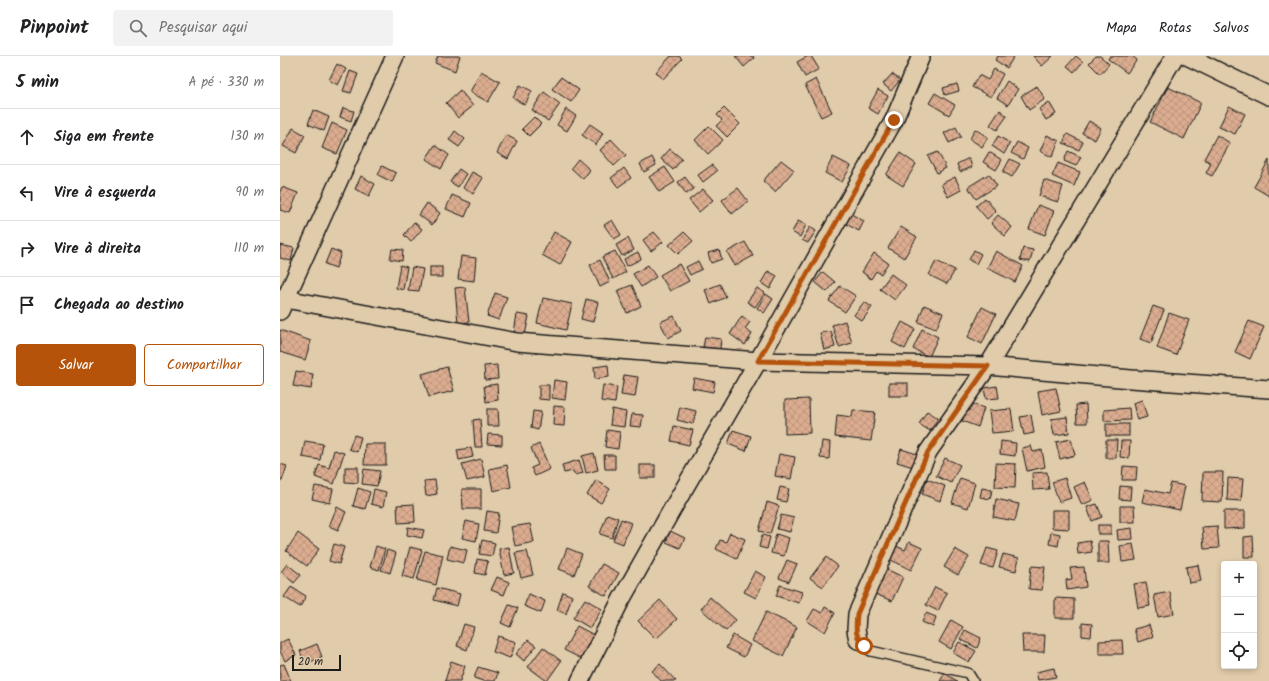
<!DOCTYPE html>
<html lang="pt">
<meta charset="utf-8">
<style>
:root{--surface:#fff;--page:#f2f2f2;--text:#202124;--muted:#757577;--line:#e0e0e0;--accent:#b45309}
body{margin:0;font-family:Kalam,sans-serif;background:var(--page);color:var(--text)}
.controls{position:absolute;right:12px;bottom:12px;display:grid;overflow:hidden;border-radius:4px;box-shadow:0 2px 6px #0003}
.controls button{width:36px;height:36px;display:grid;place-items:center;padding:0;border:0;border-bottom:1px solid var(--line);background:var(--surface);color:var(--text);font:20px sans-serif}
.scale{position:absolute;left:12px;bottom:10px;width:49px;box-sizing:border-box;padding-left:4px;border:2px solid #1c1c1c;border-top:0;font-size:11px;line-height:14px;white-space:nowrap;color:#1c1c1c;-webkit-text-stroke:3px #e0cbaa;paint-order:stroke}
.stop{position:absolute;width:12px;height:12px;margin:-9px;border:3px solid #b45309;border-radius:50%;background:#fff}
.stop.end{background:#b45309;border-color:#fff;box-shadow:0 1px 4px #0008}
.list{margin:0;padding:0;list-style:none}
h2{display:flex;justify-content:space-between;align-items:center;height:52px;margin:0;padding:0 16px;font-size:17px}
h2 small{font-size:13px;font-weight:400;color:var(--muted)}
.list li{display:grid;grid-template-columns:26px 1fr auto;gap:12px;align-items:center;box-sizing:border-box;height:56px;padding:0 16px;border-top:1px solid var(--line)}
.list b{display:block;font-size:15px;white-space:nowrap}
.list em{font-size:13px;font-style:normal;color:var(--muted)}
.actions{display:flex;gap:8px;padding:12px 16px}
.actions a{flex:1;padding:9px 0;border:1px solid var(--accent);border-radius:4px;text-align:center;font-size:14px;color:var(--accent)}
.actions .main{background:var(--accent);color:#fff}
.icon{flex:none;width:22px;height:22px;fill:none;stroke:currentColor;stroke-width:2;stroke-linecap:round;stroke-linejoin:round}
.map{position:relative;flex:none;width:989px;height:625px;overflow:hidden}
header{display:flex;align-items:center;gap:24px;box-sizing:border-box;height:56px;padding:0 20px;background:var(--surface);border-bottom:1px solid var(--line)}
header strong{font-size:19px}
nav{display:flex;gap:22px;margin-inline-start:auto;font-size:14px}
.search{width:280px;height:36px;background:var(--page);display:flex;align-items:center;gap:10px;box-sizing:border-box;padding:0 14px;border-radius:4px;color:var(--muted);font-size:15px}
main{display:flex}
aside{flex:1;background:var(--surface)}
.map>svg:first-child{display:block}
.building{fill:url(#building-cross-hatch);stroke:#1c1c1c}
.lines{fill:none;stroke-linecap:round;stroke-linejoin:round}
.lane-casing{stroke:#1c1c1c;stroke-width:12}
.street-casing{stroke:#1c1c1c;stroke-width:20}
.lane{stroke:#e0cbaa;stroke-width:9}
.street{stroke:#e0cbaa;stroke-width:17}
.route{stroke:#b45309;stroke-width:5}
</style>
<header>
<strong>Pinpoint</strong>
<div class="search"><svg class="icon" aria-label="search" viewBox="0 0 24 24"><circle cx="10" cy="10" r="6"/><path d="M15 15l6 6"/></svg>Pesquisar aqui</div>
<nav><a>Mapa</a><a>Rotas</a><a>Salvos</a></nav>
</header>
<main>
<aside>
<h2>5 min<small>A pé · 330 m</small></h2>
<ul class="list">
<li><svg class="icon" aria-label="ahead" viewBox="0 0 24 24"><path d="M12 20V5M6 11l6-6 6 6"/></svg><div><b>Siga em frente</b></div><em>130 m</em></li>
<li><svg class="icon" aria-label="left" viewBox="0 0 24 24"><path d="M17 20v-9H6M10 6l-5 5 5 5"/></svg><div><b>Vire à esquerda</b></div><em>90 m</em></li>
<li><svg class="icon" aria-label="right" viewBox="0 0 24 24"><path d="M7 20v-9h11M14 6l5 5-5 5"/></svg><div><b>Vire à direita</b></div><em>110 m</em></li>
<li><svg class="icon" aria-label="arrive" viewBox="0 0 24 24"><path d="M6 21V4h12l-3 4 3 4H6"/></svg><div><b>Chegada ao destino</b></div></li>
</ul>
<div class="actions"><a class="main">Salvar</a><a>Compartilhar</a></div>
</aside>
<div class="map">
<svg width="989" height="625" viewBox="0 0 989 625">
<defs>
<pattern id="building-cross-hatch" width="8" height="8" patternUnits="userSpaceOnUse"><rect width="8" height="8" fill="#dbac8f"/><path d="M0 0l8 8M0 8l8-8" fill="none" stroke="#bb937b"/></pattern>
</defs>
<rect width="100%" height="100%" fill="#e0cbaa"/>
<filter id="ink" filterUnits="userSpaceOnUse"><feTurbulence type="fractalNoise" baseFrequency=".025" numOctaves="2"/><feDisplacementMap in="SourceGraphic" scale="8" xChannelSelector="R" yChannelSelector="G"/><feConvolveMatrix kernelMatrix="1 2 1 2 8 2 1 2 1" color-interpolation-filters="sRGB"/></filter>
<g filter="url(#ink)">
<g class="building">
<polygon points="158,0 180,0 175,15 155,7"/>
<polygon points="391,0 399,0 402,3 383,23 376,16"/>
<polygon points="455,0 473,0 474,2 464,11"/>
<polygon points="528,0 531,0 539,13 525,21 517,6"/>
<polygon points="718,0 734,0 727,12 715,4"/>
<polygon points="753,0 773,0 762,10"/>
<polygon points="796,0 803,6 794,16 787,10"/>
<polygon points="816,0 820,0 829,8 820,18 809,7"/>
<polygon points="830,0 852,0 857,4 847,17 828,3"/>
<polygon points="57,8 66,13 58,29 49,24"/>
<polygon points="714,13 723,18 711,41 692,31 699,19 708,24"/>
<polygon points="70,15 78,18 71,37 63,35"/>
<polygon points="201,15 220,26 208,46 190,36"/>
<polygon points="612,18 620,24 611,35 603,28"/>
<polygon points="281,21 299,34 291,46 272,33"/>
<polygon points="536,23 552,56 541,61 525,29"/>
<polygon points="727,25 738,33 728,49 717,42"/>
<polygon points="677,28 679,35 665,39 663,32"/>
<polygon points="240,29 252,35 245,49 233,42"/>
<polygon points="757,30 765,43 749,54 741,40"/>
<polygon points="888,31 921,47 904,83 870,66"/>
<polygon points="180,34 193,50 178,62 166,47"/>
<polygon points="598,34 608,40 598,58 588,52"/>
<polygon points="264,36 280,48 268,65 252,54"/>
<polygon points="655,37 675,49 669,59 649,47"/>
<polygon points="769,46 776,58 766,64 759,53"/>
<polygon points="949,50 965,58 955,78 939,71"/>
<polygon points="63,52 74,55 71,65 60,61"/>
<polygon points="444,52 460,68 447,81 436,70 442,64 437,59"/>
<polygon points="286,53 296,60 287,75 277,69"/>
<polygon points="33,54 49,61 44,75 28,68"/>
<polygon points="720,54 727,60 717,74 710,69"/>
<polygon points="254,61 261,68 249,80 242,73"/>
<polygon points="809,65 821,72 815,84 802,77"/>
<polygon points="52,67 67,74 57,98 42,92"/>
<polygon points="310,68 323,77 316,89 302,79"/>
<polygon points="429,70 443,84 428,98 415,84"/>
<polygon points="676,71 681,81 669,87 664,77"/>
<polygon points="13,72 25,79 16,97 3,90"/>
<polygon points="695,73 708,81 702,91 690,83"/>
<polygon points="175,75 185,83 179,91 169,84"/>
<polygon points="787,78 803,86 799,94 783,87"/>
<polygon points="226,79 237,85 228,103 217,97"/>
<polygon points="767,79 779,85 772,101 760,95"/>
<polygon points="937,79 950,87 932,120 926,117 931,107 924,103"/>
<polygon points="718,80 730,87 724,98 712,90"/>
<polygon points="331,83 346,99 334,110 320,94"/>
<polygon points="737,86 748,92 743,103 731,97"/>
<polygon points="155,89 169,99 161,113 146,103"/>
<polygon points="390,93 402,103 393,114 381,103"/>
<polygon points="788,95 801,101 796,110 784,105"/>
<polygon points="658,96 666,112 657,117 648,100"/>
<polygon points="709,96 722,104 716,114 703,106"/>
<polygon points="620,97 636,108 623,130 606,119"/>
<polygon points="372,101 376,109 364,116 360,108"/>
<polygon points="553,101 571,110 562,126 545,117"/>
<polygon points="689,102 692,111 680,116 677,108"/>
<polygon points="298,103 310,114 303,123 291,112"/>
<polygon points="730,103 740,108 732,121 723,116"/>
<polygon points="501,104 514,114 495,136 483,125"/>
<polygon points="989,104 989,140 974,131"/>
<polygon points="778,107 800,116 794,130 772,120"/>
<polygon points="432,109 437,115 423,126 418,119"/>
<polygon points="102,110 116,117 112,126 98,119"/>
<polygon points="385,111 395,126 379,136 369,121"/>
<polygon points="344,112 351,122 338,131 331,122"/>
<polygon points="179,113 186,118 178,131 170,126"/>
<polygon points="192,116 203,122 193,138 183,132"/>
<polygon points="709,118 717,130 696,143 688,131"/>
<polygon points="81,120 95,128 89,140 75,133"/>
<polygon points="405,121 414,133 406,138 398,126"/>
<polygon points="675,121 681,134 668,141 661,128"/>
<polygon points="764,124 783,130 778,146 759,140"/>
<polygon points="2,131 18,137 10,157 0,154 0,135"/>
<polygon points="458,132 468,145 452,158 442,144"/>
<polygon points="423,133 433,144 419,156 409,144"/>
<polygon points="172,139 191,147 185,161 166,153"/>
<polygon points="705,142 716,155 707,163 696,150"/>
<polygon points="147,147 160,157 152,169 139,159"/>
<polygon points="758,149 774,155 765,179 749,173"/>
<polygon points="571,158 584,165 579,175 566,168"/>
<polygon points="718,159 732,171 725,180 711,167"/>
<polygon points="332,164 341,179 334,183 324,169"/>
<polygon points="518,165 526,169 520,181 512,176"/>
<polygon points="134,166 142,173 131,186 124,179"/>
<polygon points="530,171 536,175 528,187 522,184"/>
<polygon points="621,171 637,181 624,202 608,192"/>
<polygon points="274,176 292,186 280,209 262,199"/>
<polygon points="374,176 383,186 371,195 363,184"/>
<polygon points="404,176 413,185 398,198 389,189"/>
<polygon points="348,182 354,194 342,200 336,189"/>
<polygon points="465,186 473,200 455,210 447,196"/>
<polygon points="0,189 14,192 11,205 0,202"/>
<polygon points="743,192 753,194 750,206 740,204"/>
<polygon points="51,193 61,197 56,212 45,208"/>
<polygon points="112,193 123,194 122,205 110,203"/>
<polygon points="439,194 442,203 431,207 428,197"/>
<polygon points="694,194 701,198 696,208 689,204"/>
<polygon points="335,195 346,216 333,223 322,201"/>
<polygon points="716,195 743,210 735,226 707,212"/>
<polygon points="358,196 361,203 347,210 344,203"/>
<polygon points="594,197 608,207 601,218 596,215 591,223 582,216"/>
<polygon points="181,200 196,202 194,225 178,223"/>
<polygon points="320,204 330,226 320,231 310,209"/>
<polygon points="418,205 422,213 410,219 406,211"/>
<polygon points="656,205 675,214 667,228 649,219"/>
<polygon points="399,208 409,225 390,235 380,219"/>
<polygon points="120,209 127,211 123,234 116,232"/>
<polygon points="368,209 376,221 361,231 353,218"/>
<polygon points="132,211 143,213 139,235 128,234"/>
<rect x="150" y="211" width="12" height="10"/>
<polygon points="488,215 497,220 490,233 481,227"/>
<polygon points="543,216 555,226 547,236 535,226"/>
<polygon points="611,218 626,229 615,244 600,233"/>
<polygon points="440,228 446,241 431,248 425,234"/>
<polygon points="352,229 361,250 347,257 337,235"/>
<polygon points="560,230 576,240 565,256 549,245"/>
<polygon points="185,231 189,266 178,267 175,232"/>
<polygon points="477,232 485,237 475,251 467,246"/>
<polygon points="215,237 227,241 219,264 207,260"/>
<polygon points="486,238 493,243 484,257 477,252"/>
<polygon points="263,242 292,248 286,274 257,267"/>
<polygon points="306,243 318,246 313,266 301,263"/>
<polygon points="584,246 592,251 582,265 574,259"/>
<polygon points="644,249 663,257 656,273 638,266"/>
<polygon points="873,250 884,254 871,287 860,283"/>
<polygon points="702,251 716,258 702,288 688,281"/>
<polygon points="889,257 909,264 896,299 877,292"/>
<polygon points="237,258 249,260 245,279 234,277"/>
<polygon points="394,260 401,275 388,282 380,266"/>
<polygon points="462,260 470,266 465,273 472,278 465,289 450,278"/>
<polygon points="565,265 572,287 559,291 552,269"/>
<polygon points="969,265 984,271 970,303 955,296"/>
<polygon points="622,266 635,273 625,293 612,286"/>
<polygon points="642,273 658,281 649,301 633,293"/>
<polygon points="0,274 31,285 25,304 0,296"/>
<polygon points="551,275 555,291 544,294 540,277"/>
<polygon points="425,281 441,283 440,293 423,291"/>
<polygon points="217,309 218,323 205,324 204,310"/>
<polygon points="328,309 329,321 315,323 314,311"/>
<polygon points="167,311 174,335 149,341 142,318"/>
<polygon points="16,315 33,318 31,333 13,330"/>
<polygon points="344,319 358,321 355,341 341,339"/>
<polygon points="414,322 435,326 433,336 412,332"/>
<polygon points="274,324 287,326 285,344 272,342"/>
<rect x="609" y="327" width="19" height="13"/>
<polygon points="217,328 218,344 206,346 204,330"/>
<polygon points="259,329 269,329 269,344 259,343"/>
<polygon points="323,329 337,331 335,347 321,345"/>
<polygon points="717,330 719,342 706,343 704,332"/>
<polygon points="776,332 781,355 762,359 758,335"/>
<polygon points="529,343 530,377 505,378 505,344"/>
<polygon points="862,344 867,361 857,364 853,347"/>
<polygon points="689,347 704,352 698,371 682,365"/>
<polygon points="806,348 807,367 797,367 796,349"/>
<polygon points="274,350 285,351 284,370 273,369"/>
<polygon points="400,351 416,355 413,368 397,364"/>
<polygon points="849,352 850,364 824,365 824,354"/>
<polygon points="207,353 218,353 219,370 207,370"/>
<polygon points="332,353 346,356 344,371 330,369"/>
<polygon points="731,353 734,375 712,377 709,355"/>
<polygon points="573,354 595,356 591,385 555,381 557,359 572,361"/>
<polygon points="253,355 261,356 258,374 251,372"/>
<polygon points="647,355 658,362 650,375 639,368"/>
<polygon points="352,358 363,359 361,371 350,370"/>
<polygon points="751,359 754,377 744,379 740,361"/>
<polygon points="787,361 789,377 774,379 771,363"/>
<polygon points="200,363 202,391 195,391 193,364"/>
<rect x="826" y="368" width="23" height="12"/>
<polygon points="394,370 413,374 409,389 391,385"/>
<polygon points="327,374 340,376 338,393 325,391"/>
<polygon points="453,374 471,380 466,395 448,388"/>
<polygon points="208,378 222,379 222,389 207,388"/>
<polygon points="74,379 81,381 77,396 69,393"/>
<polygon points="791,383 795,399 780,403 776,386"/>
<polygon points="826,384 837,384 836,402 826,402"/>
<polygon points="25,385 43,388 40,404 22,401"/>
<polygon points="542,385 550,386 549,403 540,402"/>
<polygon points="721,385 736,387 735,400 720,398"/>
<polygon points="841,385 850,385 849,402 840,401"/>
<polygon points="85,388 106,388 106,409 84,409"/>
<polygon points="259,388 270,413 255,420 251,412 258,409 251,392"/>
<polygon points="751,390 753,396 762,394 765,411 747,415 742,392"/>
<polygon points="191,392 193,401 179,404 177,394"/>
<polygon points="621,393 637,398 633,411 617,406"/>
<polygon points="54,394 64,397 54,428 35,421 39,409 49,412"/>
<polygon points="314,397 318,414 306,417 302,400"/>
<polygon points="499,398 515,401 511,423 495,420"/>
<polygon points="324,399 335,399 335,413 325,413"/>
<polygon points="665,402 680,409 671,427 656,420"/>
<polygon points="201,403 205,421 187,425 182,408"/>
<polygon points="299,404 303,417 295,419 293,415 284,417 282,409"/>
<polygon points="716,407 736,408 735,432 715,431"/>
<polygon points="0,408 7,410 2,425 0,425"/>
<polygon points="227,409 231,431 213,435 209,413"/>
<rect x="360" y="409" width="15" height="13"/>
<polygon points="843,410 857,411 856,424 842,424"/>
<polygon points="65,411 78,411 78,427 65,426"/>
<polygon points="84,413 100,415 97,430 82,428"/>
<polygon points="767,416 769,433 753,434 752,417"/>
<polygon points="923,416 943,416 942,446 922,445"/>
<polygon points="680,422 695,427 688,452 672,447"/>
<polygon points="785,422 791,442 779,446 772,426"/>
<polygon points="948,422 963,423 961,445 947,444"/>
<polygon points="647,423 665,430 660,445 642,438"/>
<polygon points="155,424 157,438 146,440 144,425"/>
<polygon points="316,424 330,433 321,447 307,439"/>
<polygon points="805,426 813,444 802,449 794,431"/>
<polygon points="891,427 905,430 900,454 862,446 865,433 888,438"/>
<polygon points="35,430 53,433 50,447 32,443"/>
<polygon points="840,430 851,431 850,444 839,443"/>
<polygon points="500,431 509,433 506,446 497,444"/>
<polygon points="78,432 90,436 85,453 73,450"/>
<polygon points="702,432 712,434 710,443 700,441"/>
<polygon points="94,433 106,436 103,451 91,448"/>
<polygon points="182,433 201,433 201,453 183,453"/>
<polygon points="716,443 739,448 735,465 713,461"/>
<polygon points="487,446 499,450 490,478 479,475"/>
<polygon points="134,448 135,466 118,467 117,449"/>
<polygon points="817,448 822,461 812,465 807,451"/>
<polygon points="840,450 854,450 855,466 840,466"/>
<polygon points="57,451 66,456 58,474 49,470"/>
<polygon points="772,454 789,454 789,473 772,472"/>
<polygon points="207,455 219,457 216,477 204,475"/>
<polygon points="944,455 965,455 965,472 944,473"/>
<polygon points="327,458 338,462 332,482 320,478"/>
<polygon points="501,459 514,462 510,476 497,473"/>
<polygon points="341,463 351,467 343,488 333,484"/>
<polygon points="186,465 199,468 196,485 182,482"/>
<polygon points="250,468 254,486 235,490 231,471"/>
<rect x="818" y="469" width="13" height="9"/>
<polygon points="937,470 939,492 924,493 922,471"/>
<polygon points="128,471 144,474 142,482 127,479"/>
<polygon points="852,472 853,483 838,484 837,474"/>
<polygon points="390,475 405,482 400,492 386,486"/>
<polygon points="771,476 780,478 778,490 769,488"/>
<polygon points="18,477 39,493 27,510 6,495"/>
<polygon points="450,477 465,483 457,503 436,493 440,484 446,486"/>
<polygon points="496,478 509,482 504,500 491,497"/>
<polygon points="482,479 490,481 487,493 479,491"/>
<polygon points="973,480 974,501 964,501 964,481"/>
<polygon points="202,484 215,487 212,500 199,498"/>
<polygon points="810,485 812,496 798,498 797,487"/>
<polygon points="818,485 828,485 829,507 818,507"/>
<polygon points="629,486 642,492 631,514 609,503 616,490 625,494"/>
<polygon points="54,488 64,491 59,508 49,505"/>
<polygon points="853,488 856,504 842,506 840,490"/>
<polygon points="96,490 105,493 99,514 90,511"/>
<polygon points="170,490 187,494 184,507 167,503"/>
<polygon points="130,491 142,494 134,523 122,520"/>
<polygon points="229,491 234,517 224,519 219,493"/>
<polygon points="287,492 302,498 294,519 279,513"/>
<polygon points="707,492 718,495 713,512 701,509"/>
<polygon points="675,493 689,501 678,519 664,511"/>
<polygon points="107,494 116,497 110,517 101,514"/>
<polygon points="145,495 163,499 156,529 137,524"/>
<polygon points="247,495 253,519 241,522 235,497"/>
<polygon points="723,498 739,502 736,515 719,511"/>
<polygon points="546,501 558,510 543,531 530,522"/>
<polygon points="197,503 208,505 205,519 195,517"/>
<polygon points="507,504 517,508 509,526 499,522"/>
<polygon points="7,508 21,519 14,527 1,516"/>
<polygon points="322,508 339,517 326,540 309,530"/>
<polygon points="918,509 921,525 909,527 906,511"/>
<polygon points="751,510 765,511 762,534 749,533"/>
<polygon points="804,511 806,531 787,534 786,524 792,523 790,512"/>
<polygon points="606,513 623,521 612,545 595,538"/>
<polygon points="475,515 486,521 476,542 464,536"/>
<polygon points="217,521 229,526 224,539 211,534"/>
<polygon points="866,526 870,550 858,552 854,528"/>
<polygon points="500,529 522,536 519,547 496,540"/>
<polygon points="11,531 26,540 20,551 4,541"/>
<polygon points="655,531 667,537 658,555 646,549"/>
<polygon points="157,532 180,538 177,550 154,544"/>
<polygon points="283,536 292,540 286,558 277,554"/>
<polygon points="890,536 894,558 878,561 874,539"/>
<polygon points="249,538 265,545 261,557 244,550"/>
<polygon points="430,541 456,564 446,575 421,553"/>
<polygon points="775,542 794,543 794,562 775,562"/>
<polygon points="305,543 322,553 310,572 293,562"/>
<polygon points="380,544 397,563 376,583 358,565"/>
<polygon points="229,549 238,552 230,571 221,567"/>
<polygon points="545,551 555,557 545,576 527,565 534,553 542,557"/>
<polygon points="486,556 517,571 503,600 472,585"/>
<polygon points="646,557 656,561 653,571 642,566"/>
<polygon points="671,564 683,571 671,593 659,586"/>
<polygon points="802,567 812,568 811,581 802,580"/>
<polygon points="184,568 194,571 187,594 177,590"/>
<polygon points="869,569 873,581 858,586 854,573"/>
<polygon points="297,570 314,579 302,603 284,594"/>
<polygon points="685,574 701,582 697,592 680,583"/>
<polygon points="453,579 470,589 464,601 446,592"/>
<polygon points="742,579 765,579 764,596 743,596"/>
<polygon points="218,580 236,586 230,602 213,596"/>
<polygon points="8,583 16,599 5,605 0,595 0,587"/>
<polygon points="248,584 256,590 244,605 236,598"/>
<polygon points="842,584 843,598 819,598 819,585"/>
<polygon points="679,586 696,595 689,606 673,597"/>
<polygon points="37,588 42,601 25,608 20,595"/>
<polygon points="263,591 281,605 267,625 248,611"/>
<polygon points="171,605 185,610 180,625 165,625"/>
<polygon points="4,608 11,625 0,625 0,609"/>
<polygon points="380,608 396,625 381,625 372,615"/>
<polygon points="198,611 218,617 215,625 203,625 194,622"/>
<polygon points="774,612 776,621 758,624 756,616"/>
<polygon points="665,617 677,625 660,625"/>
</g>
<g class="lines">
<g class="lane-casing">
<polyline id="lane" points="578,584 584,591 591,595 688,617 693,625"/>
</g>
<g class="street-casing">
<g id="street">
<polyline points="907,0 989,40"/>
<polyline points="0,242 237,286 478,305 708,310 851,323 989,333"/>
<polyline points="0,255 115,0"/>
<polyline points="578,584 576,574 577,558 648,396 708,310 895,0"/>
<polyline points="300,625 341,544 390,457 478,305 614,64 641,0"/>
</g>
</g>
<use href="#lane" class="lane"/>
<use href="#street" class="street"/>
</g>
</g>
<g class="lines" filter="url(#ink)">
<path class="route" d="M584,590C574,579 576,572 577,558L648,396L708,310L478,305L614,64"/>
</g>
</svg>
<div class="controls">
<button>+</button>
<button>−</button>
<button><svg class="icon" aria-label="locate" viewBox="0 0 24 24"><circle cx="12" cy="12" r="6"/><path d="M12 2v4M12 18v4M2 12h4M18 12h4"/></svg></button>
</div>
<div class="scale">20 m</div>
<div class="stop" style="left:584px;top:590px"></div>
<div class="stop end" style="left:614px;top:64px"></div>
</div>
</main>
